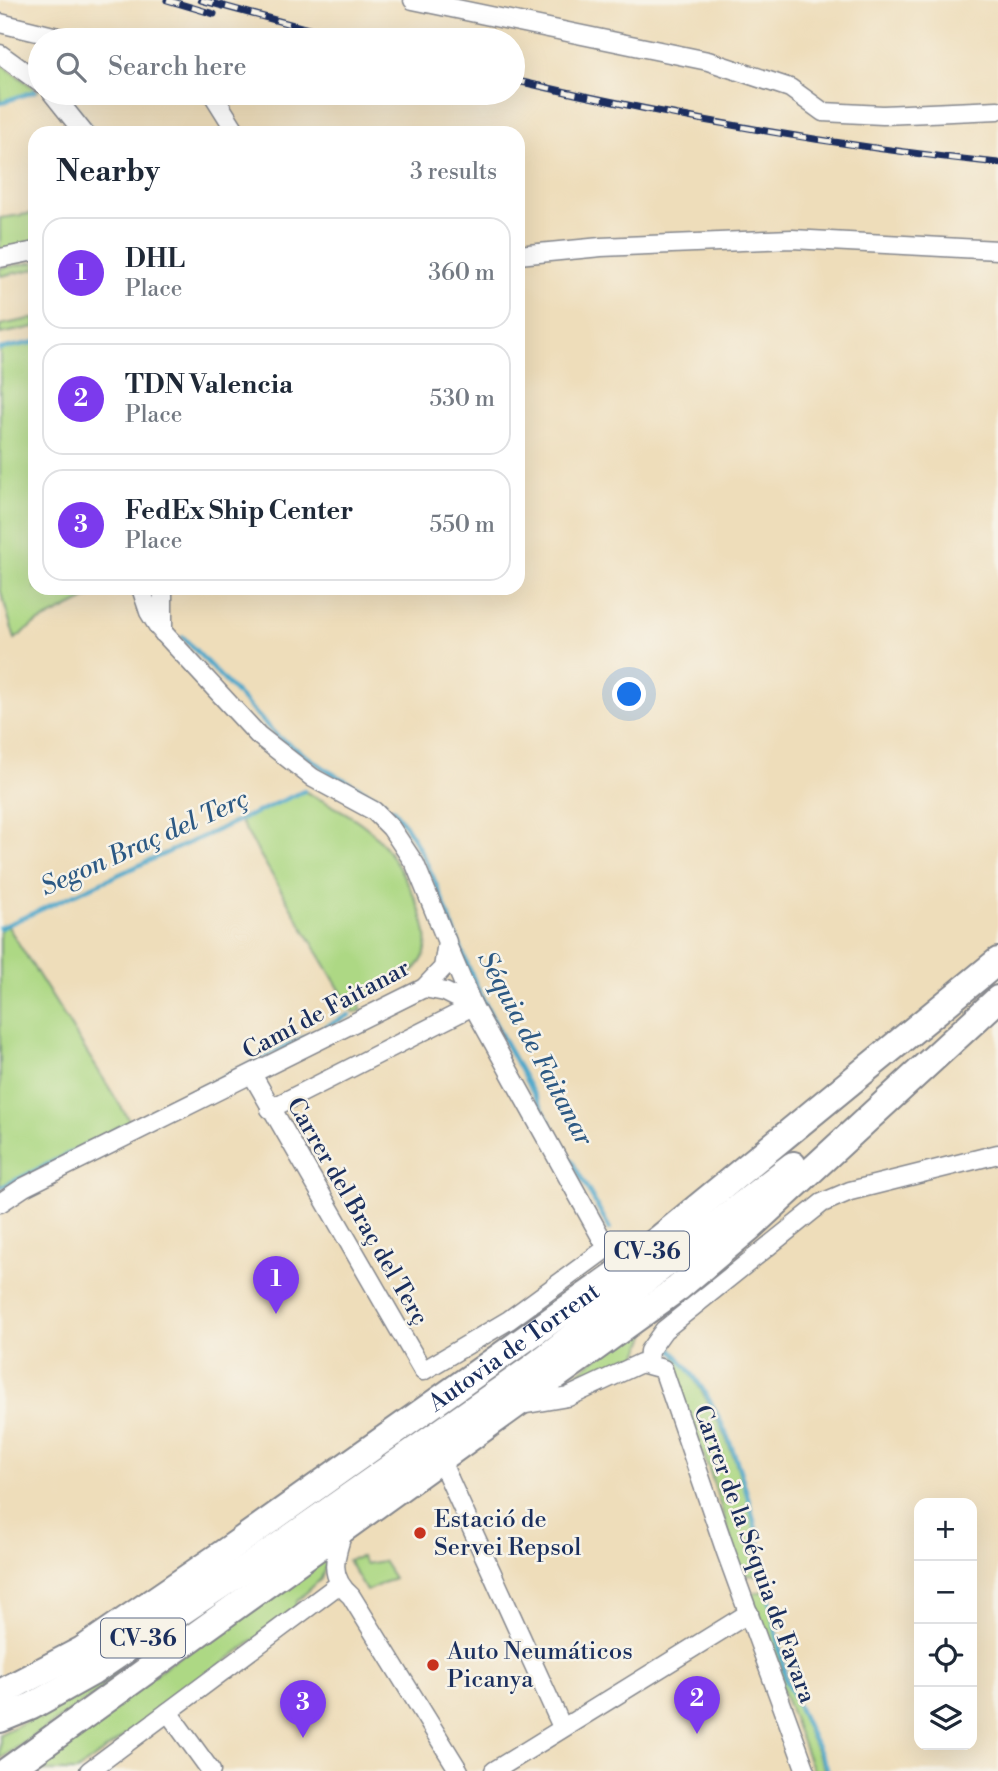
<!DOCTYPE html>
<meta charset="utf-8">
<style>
:root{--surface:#fff;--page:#f2f2f3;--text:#1f2937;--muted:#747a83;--line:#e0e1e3;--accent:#7c3aed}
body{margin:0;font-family:"Libre Bodoni",serif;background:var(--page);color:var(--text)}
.controls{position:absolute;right:21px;bottom:21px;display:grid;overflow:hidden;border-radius:14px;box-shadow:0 7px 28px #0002}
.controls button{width:63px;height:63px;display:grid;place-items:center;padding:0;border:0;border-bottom:2px solid var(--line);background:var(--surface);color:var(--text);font:35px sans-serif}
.you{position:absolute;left:630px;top:695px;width:24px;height:24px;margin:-18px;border:5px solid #fff;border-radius:50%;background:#1a73e8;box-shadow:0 0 0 10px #1a73e833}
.badge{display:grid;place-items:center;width:46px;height:46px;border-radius:50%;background:var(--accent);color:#fff;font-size:23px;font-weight:700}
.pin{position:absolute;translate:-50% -58px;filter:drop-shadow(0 2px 4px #0008)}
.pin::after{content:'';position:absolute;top:37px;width:24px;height:21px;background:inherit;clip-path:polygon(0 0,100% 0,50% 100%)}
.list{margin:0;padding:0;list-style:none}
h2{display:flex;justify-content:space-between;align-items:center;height:91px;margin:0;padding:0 28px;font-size:30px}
h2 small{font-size:23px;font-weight:400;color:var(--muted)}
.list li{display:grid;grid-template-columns:46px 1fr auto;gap:21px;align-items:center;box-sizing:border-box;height:112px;margin:0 14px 14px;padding:0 14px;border:2px solid var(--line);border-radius:21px}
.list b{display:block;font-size:26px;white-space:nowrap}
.list p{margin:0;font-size:23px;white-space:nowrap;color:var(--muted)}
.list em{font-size:23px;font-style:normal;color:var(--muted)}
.icon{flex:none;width:38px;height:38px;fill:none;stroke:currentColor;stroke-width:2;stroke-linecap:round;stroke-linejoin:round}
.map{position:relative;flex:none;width:998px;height:1771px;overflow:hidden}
.search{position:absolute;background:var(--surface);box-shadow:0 7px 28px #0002;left:28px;top:28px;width:497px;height:77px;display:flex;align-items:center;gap:18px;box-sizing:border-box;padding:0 24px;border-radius:38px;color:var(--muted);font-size:26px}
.panel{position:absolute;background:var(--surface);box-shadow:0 7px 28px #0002;left:28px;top:126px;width:497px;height:469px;border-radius:21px}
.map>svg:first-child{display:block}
.green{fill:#add884;stroke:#648471;stroke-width:2}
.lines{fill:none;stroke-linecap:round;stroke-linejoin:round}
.stream{stroke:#4da7ca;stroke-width:4.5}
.minor-casing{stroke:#84868c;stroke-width:21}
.highway-casing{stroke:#84868c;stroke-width:30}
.minor{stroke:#fff;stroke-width:18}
.highway{stroke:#fff;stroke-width:26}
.rail-casing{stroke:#1b2f5e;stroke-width:7}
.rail{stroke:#f7f3e8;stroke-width:4.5;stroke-dasharray:13;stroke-linecap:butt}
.poi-dot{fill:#c8321e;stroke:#f7f3e8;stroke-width:2.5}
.labels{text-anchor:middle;stroke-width:5;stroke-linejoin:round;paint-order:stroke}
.shield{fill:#f7f3e8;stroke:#5d6a87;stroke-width:2}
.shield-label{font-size:23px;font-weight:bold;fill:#1b2f5e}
.street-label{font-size:24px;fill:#1b2f5e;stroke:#f7f3e8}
.poi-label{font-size:24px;fill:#1b2f5e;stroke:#f7f3e8;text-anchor:start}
.water-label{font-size:26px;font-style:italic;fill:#2c5984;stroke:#f7f3e8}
</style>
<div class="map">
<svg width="998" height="1771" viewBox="0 0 998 1771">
<rect width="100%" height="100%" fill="#f7f3e8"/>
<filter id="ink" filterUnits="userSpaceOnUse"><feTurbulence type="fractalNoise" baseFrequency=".0143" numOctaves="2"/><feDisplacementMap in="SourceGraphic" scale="14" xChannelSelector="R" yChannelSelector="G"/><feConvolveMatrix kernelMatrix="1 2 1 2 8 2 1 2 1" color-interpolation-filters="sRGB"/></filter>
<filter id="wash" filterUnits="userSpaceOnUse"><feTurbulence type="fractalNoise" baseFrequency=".00686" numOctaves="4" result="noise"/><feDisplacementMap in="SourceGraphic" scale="28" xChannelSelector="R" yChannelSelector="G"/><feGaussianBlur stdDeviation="1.57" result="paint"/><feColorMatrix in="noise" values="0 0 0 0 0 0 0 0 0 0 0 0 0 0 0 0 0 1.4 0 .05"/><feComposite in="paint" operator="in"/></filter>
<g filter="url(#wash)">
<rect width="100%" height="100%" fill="#eeddba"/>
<g class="green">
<polygon points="0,63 38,91 0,102"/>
<polygon points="35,213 35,248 0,254 0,218"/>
<polygon points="35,262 35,269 0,276 0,268"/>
<polygon points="35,318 35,327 0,334 0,325"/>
<polygon points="35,342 35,588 104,590 33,625 15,639 0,589 0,349"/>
<path d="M304,791C327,803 354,815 373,833C395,854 437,926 424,956C415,978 378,991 359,1002L362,1011L353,1012L240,821Z"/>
<polygon points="7,925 130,1121 0,1188 0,928"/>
<polygon points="639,1325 646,1335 638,1355 586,1381 562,1385"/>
<path d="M678,1356C729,1424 749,1493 766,1576L742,1575L710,1472L669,1363Z"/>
<polygon points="332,1547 321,1579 297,1601 295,1610 77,1771 19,1771"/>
<polygon points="361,1557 365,1564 383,1561 394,1578 366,1591 348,1560"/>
<polygon points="270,1565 97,1693 0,1759 0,1734 63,1703"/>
<polygon points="768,1590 786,1681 825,1771 813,1771 774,1668 751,1594"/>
</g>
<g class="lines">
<g class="stream">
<polyline points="66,93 94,133"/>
<polyline points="0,103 35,91"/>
<polyline points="0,349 35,342"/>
<polyline points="183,637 277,736 330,772 385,802"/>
<path d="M393,809C438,865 450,932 481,995C520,1075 567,1151 610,1229"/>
<polyline points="0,928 304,791"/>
<polyline points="0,1188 349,1015"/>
<path d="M668,1346C729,1405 750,1495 766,1576"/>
<polyline points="768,1590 786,1681 828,1771"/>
</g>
</g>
</g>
<g filter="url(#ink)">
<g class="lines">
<g class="minor-casing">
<g id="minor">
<polyline points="413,0 708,61 790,88 823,112 883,115 998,110"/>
<polyline points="0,23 70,40"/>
<polyline points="0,54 40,83"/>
<polyline points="52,93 84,133"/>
<polyline points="212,93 237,133"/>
<polyline points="518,255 601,247 792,239 998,250"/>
<polyline points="0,258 35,251"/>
<polyline points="163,633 163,588"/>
<polyline points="424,988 445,992 473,1006"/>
<polyline points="253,1076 423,1371 509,1320 607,1248 473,1006 448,947"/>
<polyline points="270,1109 473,1006"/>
<polyline points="0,1203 24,1187 424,988 443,968 447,942 415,864 391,828 374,811 313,778 258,735 159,628 149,612 141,588"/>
<polyline points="648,1363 649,1351 664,1330 822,1203 850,1191 998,1154"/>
<polyline points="521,1405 568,1397 641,1363 663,1369 726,1552 806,1771"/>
<polyline points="441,1461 562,1727"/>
<path d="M345,1526C336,1554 326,1575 351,1596L459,1771"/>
<polyline points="168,1712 211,1771"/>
<polyline points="89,1771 338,1585"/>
<polyline points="494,1771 749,1613"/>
</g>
</g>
<g class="highway-casing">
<g id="highway">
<path id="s1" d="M0,1693L82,1650L222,1554L615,1275L998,961"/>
<polyline points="0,1719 32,1706 91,1673 280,1545 532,1368 793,1165"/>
<polyline points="7,1771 678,1288 750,1227 998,999"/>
</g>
</g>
<use href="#minor" class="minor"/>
<use href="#highway" class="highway"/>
<g class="rail-casing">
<g id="rail">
<polyline points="167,0 214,14"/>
<polyline points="201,0 349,40"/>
<path d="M513,80C672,117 835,146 998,163"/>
</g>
</g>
<use href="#rail" class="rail"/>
</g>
</g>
<g class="poi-dot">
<circle cx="420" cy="1533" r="7"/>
<circle cx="433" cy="1665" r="7"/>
</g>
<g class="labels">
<g class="shield">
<rect x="605" y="1231.5" width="84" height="39" rx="5"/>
<rect x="101" y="1618.5" width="84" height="39" rx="5"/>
</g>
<g class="shield-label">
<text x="647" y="1259">CV-36</text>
<text x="143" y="1646">CV-36</text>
</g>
<g class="street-label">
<text transform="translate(326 1009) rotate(-28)" y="8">Camí de Faitanar</text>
<text transform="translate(358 1211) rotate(60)" y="8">Carrer del Braç del Terç</text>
<text dy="8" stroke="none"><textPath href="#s1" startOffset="620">Autovia de Torrent</textPath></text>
<text transform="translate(755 1554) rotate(70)" y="8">Carrer de la Séquia de Favara</text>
</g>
<g class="poi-label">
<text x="434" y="1527">Estació de<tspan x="434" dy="28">Servei Repsol</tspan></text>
<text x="447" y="1659">Auto Neumáticos<tspan x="447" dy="28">Picanya</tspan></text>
</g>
<g class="water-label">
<text transform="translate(144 842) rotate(-24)" y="9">Segon Braç del Terç</text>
<text transform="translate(536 1048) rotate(62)" y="9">Séquia de Faitanar</text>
</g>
</g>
</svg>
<div class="controls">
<button>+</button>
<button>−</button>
<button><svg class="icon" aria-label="locate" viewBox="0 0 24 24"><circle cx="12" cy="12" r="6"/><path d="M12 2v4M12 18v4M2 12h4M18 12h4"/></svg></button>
<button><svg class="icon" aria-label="layers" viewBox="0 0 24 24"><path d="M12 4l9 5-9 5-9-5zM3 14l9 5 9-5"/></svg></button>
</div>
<div class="you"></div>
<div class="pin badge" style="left:276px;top:1314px">1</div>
<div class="pin badge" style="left:697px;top:1734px">2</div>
<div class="pin badge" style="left:303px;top:1738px">3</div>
<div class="search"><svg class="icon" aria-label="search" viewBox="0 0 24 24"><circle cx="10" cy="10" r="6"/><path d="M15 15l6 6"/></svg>Search here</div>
<section class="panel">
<h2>Nearby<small>3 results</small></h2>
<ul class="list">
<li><span class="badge">1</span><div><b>DHL</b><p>Place</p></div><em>360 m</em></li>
<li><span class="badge">2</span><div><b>TDN Valencia</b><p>Place</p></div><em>530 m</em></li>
<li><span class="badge">3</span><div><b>FedEx Ship Center</b><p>Place</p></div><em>550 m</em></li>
</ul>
</section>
</div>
